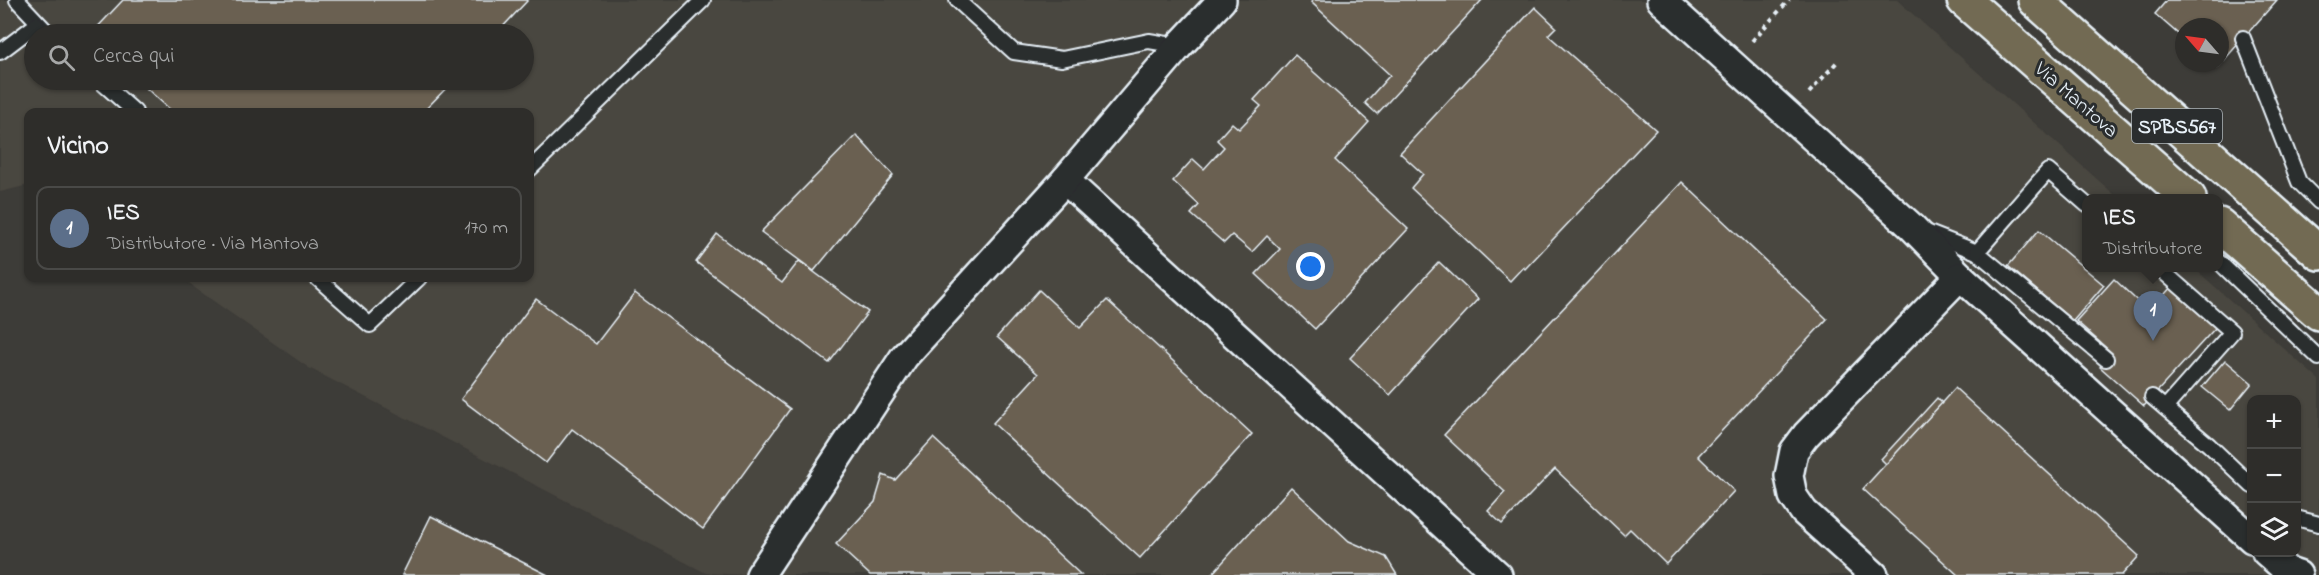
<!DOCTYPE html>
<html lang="it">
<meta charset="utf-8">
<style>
:root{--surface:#2e2d2a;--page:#363532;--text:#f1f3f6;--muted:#a7a8a8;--line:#494947;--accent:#e69b98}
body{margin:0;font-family:"Indie Flower",sans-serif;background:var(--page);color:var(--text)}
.controls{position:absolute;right:18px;bottom:18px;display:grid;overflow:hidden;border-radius:12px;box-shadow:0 2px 4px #0004}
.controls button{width:54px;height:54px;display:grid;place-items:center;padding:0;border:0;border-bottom:2px solid var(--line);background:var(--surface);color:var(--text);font:30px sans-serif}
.compass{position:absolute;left:2175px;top:18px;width:54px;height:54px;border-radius:50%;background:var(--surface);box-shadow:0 2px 4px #0004;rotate:298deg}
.you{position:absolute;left:1311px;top:267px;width:21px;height:21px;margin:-15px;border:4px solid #fff;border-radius:50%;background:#1a73e8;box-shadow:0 0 0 9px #1a73e833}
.badge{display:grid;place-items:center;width:39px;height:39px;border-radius:50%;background:var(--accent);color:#fff;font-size:20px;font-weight:700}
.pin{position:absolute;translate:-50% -50px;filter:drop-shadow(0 2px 3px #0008)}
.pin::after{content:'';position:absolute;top:32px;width:21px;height:18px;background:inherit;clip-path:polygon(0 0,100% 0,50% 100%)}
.popup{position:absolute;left:2082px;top:194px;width:141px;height:78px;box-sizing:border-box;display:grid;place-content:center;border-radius:12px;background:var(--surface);filter:drop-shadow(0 2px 4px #0005);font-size:20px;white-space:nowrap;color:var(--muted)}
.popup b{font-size:22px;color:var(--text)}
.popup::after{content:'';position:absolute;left:50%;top:100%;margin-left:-12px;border:12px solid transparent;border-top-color:var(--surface)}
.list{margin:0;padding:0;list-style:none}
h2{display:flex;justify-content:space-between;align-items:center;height:78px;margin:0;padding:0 24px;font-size:26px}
h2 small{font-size:20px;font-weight:400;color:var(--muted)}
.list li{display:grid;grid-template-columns:39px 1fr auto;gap:18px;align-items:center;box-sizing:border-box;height:84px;margin:0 12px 12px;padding:0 12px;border:2px solid var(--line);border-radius:12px}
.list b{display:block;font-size:22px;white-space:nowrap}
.list p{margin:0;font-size:20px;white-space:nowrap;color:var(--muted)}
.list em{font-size:20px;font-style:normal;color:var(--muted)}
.icon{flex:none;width:33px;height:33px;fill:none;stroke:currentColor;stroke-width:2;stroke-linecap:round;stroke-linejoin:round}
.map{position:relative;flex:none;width:2319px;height:575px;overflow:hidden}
.search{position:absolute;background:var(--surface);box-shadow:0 2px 4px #0004;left:24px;top:24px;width:510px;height:66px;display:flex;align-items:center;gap:15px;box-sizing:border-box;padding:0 21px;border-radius:33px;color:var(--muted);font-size:22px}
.panel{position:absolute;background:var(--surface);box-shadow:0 2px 4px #0004;left:24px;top:108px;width:510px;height:174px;border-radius:12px}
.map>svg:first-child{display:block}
.built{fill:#4a4740;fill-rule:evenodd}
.building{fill:#6a6051;stroke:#e8f1f8;stroke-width:1.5}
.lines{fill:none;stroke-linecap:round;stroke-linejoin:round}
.lane-casing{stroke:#e8f1f8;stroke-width:18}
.street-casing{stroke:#e8f1f8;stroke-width:32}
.highway-casing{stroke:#e8f1f8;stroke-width:38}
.path{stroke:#e8f1f8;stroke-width:4;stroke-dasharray:4.5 4.5;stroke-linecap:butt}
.lane{stroke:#2a2d2e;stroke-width:14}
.street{stroke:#2a2d2e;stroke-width:27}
.highway{stroke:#726b52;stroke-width:33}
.labels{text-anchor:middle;stroke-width:6;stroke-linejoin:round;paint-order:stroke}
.shield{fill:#2a2d2e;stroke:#afb6bb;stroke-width:1.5}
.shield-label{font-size:20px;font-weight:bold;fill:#e8f1f8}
.street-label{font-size:21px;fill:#e8f1f8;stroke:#2a2d2e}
</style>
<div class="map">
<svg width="2319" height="575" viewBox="0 0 2319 575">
<rect width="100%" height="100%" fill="#3d3c38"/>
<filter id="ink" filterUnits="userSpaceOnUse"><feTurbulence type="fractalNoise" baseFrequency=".0167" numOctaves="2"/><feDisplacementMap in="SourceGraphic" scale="12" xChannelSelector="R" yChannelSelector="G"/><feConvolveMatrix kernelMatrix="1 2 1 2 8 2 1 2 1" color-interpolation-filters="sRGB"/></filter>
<g filter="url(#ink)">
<path class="built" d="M0,0H1897L2118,198H2087V268H2194L2319,380V575H747L706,573L309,368L195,288L184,278H530V112H28V185L0,192ZM34,34H524V80H34ZM2252,400H2296V552H2252Z"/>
<g class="building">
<polygon points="123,0 528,0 496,34 91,34"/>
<polygon points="1314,0 1482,0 1377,114 1365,103 1390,75 1311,2"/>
<polygon points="2167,0 2277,0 2217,68 2211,63 2220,63 2220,27 2184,27 2184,39 2155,14"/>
<polygon points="1535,7 1556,27 1548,35 1656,130 1525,269 1523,267 1510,281 1411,188 1423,174 1400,153"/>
<polygon points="1295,55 1369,122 1335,160 1408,229 1315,329 1256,274 1280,249 1267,236 1252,252 1232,235 1224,243 1191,214 1199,205 1173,181 1193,159 1204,169 1224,147 1217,140 1232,123 1239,129 1261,106 1254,100"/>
<polygon points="137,80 454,80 423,112 173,112"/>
<polygon points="856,135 893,175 814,271 761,232"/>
<polygon points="1682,182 1827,319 1698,456 1734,491 1666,564 1630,529 1624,535 1555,469 1502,524 1488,511 1505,492 1444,435"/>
<polygon points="2039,230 2104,285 2073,321 2008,266"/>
<polygon points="717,234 782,283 799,261 868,312 829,363 696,262"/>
<polygon points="1439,262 1478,299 1390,395 1350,358"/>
<polygon points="2114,279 2149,312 2172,286 2217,326 2144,406 2100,367 2112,353 2076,321"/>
<polygon points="1039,290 1080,328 1107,300 1252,434 1140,558 993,423 1038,374 997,337"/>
<polygon points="635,293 790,409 703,529 572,429 546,463 461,399 536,299 596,344"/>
<polygon points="2225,360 2252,383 2230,410 2202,387"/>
<polygon points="1955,388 2139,556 2122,575 1958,575 1863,489"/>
<polygon points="1937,398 1942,403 1886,464 1881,459"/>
<polygon points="933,438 1081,575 870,575 836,544 875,502 883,475 895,480"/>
<polygon points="1291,487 1349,541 1386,557 1397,575 1211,575"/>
<polygon points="431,516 548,575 402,575"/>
</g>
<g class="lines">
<g class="lane-casing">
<g id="lane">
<polyline points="17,0 49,34"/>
<polyline points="957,0 1014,52 1062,59 1149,41 1179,46"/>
<polyline points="2243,38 2299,182 2319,202"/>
<polyline points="0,52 37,24"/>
<polyline points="99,80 135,112"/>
<polyline points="530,169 703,0"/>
<polyline points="1926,232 1977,252 2106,359"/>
<polyline points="1977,252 2048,171 2087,205"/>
<polyline points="2219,262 2319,358"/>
<polyline points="2159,268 2232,332 2165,408"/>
<polyline points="317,278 370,325 419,278"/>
<polyline points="2152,397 2209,445 2252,486"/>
<polyline points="2296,518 2319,524"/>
</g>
</g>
<g class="street-casing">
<g id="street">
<polyline points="1661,0 1912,227 1960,276 2252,539"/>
<polyline points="1065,180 1498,575"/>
<polyline points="2266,552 2289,572 2298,575"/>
<polyline points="760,575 904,357 1065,180 1179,46 1222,0"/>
<polyline points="1874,575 1804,512 1793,496 1789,476 1794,451 1806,435 1960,276"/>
</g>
</g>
<g class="highway-casing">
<g id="highway">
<polyline points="1964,0 2189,198"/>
<polyline points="2035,0 2319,253"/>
<polyline points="2219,225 2319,313"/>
</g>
</g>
<g class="path">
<polyline points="1752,41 1789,0"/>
<polyline points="1809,93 1837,62"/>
</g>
<use href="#lane" class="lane"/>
<use href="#street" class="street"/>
<use href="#highway" class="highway"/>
</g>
</g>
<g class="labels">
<rect class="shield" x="2132" y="109" width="90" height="34" rx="4.5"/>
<g class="shield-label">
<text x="2177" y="133">SPBS567</text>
</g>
<g class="street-label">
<text transform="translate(2077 99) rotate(41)" y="7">Via Mantova</text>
</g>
</g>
</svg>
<div class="controls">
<button>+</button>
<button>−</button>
<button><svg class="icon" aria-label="layers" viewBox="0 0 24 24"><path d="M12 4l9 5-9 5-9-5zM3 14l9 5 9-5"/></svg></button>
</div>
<svg class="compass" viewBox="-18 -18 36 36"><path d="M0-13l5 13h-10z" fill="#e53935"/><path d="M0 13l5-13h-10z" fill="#a7a8a8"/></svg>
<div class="you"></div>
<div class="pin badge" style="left:2153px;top:341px;background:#5c6f8a">1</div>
<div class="popup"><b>IES</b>Distributore</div>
<div class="search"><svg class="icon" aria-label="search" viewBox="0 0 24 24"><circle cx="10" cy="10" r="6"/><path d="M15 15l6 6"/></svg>Cerca qui</div>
<section class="panel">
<h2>Vicino<small></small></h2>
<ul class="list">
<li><span class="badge" style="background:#5c6f8a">1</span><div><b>IES</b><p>Distributore · Via Mantova</p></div><em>170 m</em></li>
</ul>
</section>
</div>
